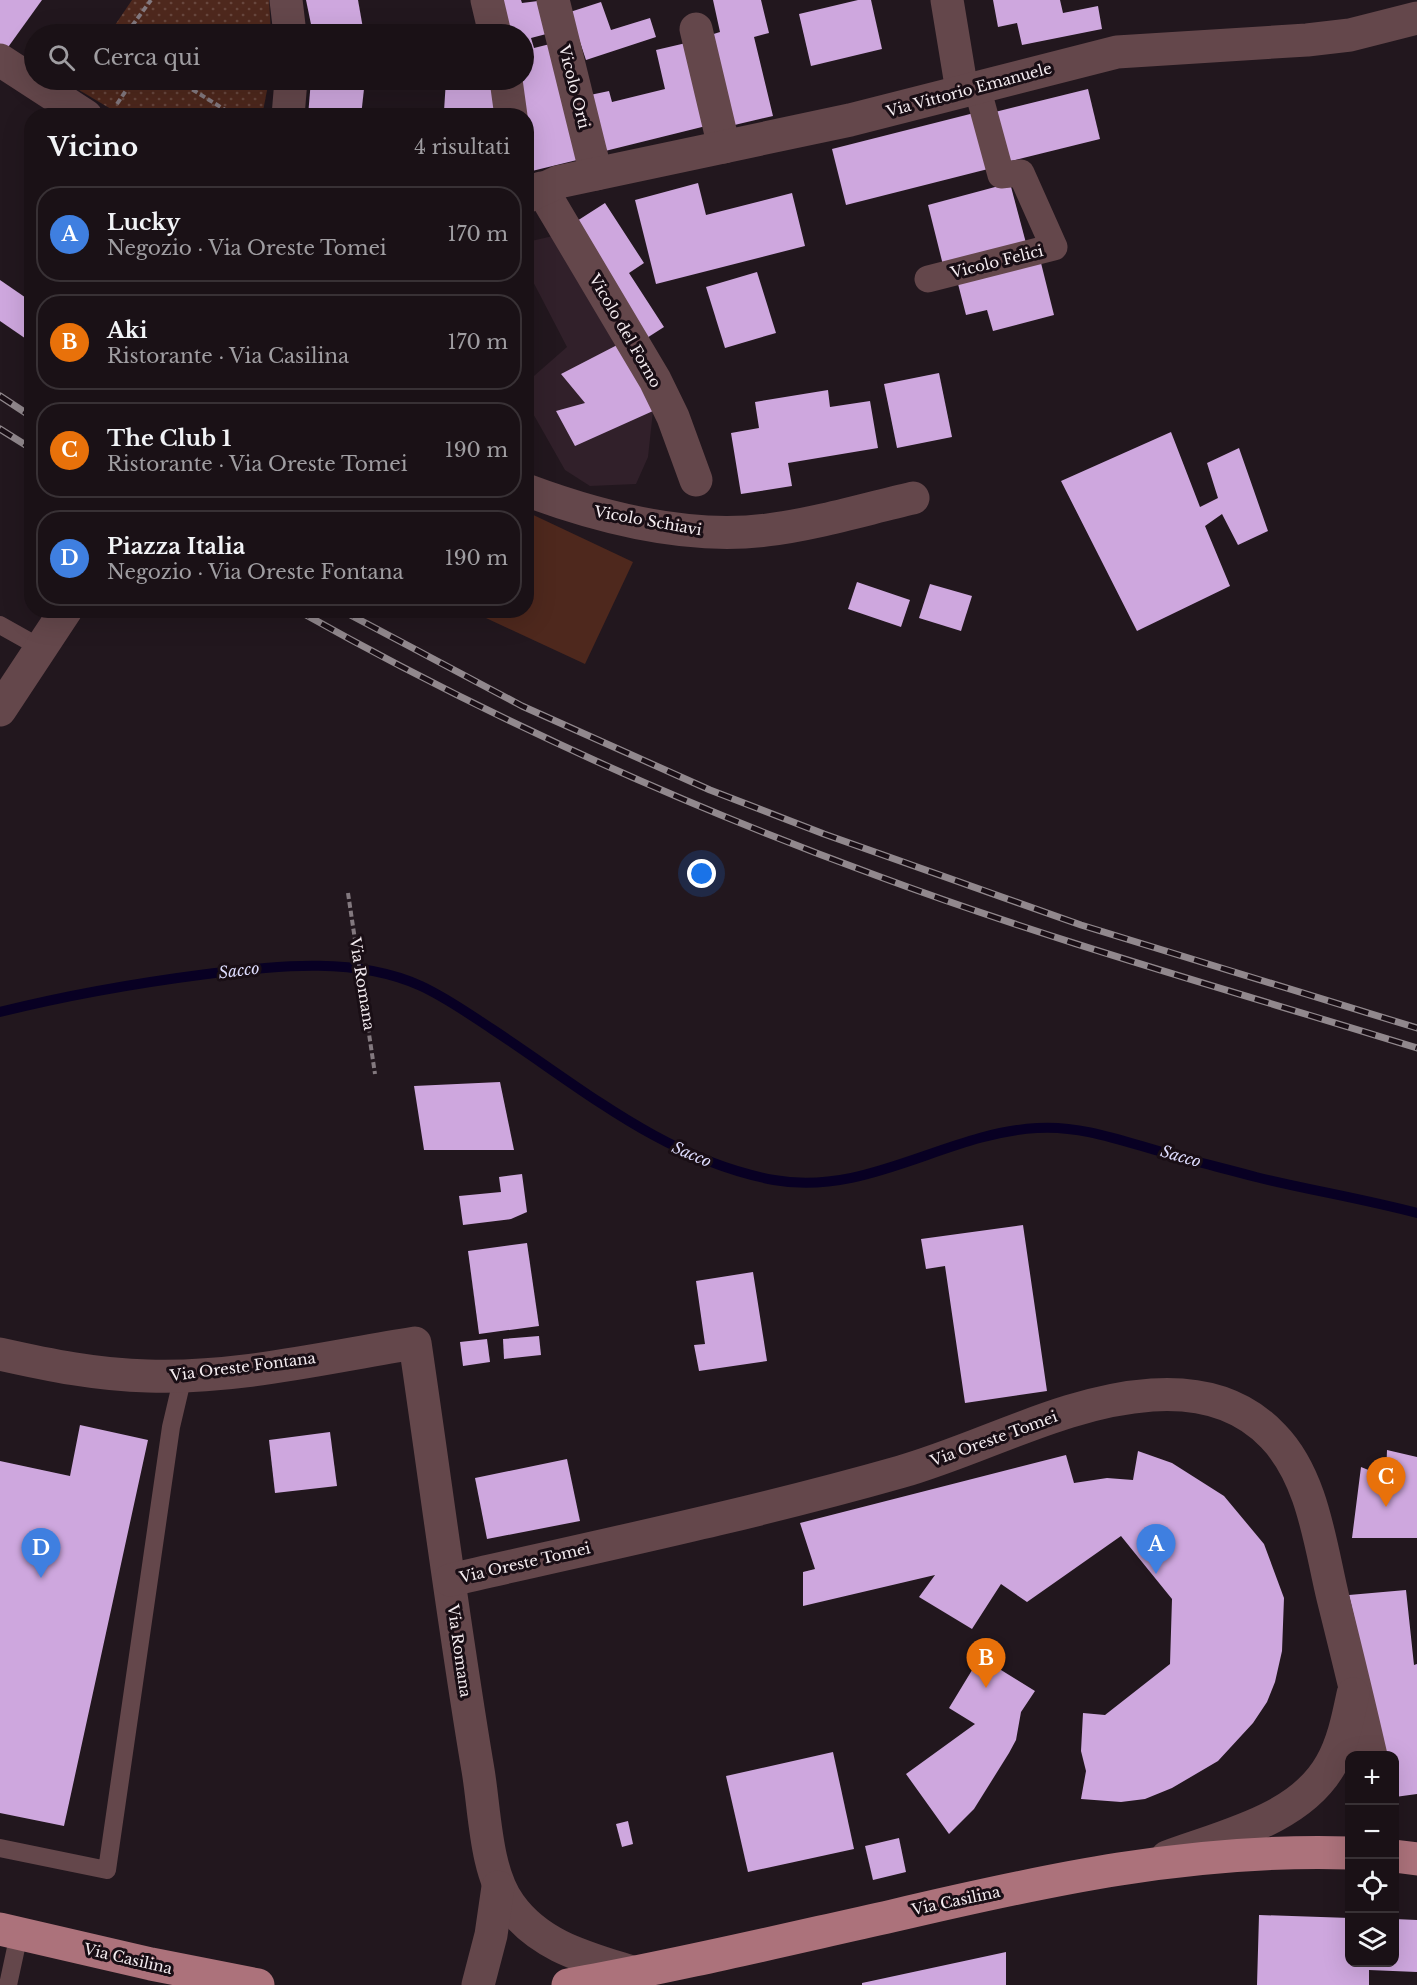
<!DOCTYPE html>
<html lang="it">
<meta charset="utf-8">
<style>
:root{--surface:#1a1116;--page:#231a1f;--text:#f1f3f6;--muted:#9f9da1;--line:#383135;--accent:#2563eb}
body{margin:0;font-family:"Libre Baskerville",serif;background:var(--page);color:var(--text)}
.controls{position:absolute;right:18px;bottom:18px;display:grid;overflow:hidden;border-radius:12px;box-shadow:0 6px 24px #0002}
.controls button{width:54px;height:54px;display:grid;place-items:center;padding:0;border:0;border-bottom:2px solid var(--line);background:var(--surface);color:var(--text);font:30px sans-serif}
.you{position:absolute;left:702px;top:874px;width:21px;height:21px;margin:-15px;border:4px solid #fff;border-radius:50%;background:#1a73e8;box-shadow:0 0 0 9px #1a73e833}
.badge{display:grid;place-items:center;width:39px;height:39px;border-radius:50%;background:var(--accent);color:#fff;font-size:20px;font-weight:700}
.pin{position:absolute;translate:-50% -50px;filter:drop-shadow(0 2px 3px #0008)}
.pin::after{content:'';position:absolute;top:32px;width:21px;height:18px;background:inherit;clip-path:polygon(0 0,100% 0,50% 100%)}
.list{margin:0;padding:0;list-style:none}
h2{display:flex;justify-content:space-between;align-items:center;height:78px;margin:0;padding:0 24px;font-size:26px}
h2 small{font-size:20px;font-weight:400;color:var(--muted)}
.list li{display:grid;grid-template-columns:39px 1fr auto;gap:18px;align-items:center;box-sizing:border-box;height:96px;margin:0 12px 12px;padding:0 12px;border:2px solid var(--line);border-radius:24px}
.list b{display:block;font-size:22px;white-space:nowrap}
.list p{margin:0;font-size:20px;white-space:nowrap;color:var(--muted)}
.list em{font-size:20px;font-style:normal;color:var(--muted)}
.icon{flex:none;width:33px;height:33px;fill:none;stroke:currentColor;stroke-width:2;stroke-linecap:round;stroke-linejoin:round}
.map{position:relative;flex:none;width:1417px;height:1985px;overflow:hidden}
.search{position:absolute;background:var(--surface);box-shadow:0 6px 24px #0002;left:24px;top:24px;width:510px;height:66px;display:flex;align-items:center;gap:15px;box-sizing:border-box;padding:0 21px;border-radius:33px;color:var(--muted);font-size:22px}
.panel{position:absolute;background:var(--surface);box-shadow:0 6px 24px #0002;left:24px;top:108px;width:510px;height:510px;border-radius:24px}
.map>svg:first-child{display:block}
.built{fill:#31202a}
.grass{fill:url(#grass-dots)}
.pitch{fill:#4e281d}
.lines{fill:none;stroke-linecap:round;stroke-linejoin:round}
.stream{stroke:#080023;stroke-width:10}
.building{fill:#cea7de}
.path{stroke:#83797f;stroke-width:4;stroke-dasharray:6 3;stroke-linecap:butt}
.service{stroke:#64474b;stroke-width:18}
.pedestrian{stroke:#64474b;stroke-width:27}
.minor{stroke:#64474b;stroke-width:33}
.primary{stroke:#ac727b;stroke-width:33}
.rail-casing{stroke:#91888d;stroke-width:7}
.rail{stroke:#190e15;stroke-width:4.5;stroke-dasharray:14;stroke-linecap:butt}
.labels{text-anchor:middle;stroke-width:6;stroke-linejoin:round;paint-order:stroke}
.street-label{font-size:15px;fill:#f4ecf0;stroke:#190e15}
.water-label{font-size:16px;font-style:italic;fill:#dedcfe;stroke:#190e15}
</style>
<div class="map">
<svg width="1417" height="1985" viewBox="0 0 1417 1985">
<defs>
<pattern id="grass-dots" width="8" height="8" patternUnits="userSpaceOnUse" patternTransform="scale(1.5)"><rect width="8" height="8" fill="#4e281d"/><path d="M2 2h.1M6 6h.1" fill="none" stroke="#68473e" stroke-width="1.8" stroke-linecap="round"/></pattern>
</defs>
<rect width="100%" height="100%" fill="#22171e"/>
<polygon class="built" points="553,236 653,411 648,457 636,484 590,486 565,470 527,403 526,383 567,347 527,270 527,242"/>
<g class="grass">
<polygon points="132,0 269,0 271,34 109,34"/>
<polygon points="79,80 269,80 262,116 121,115 74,87"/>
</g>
<polygon class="pitch" points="527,512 633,562 585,664 471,611 526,610"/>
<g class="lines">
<path class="stream" d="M0,1012C68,995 137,983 207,974C277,966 355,956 421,986C447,998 469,1014 492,1029C582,1088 665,1160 774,1180C867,1197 946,1133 1037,1128C1083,1125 1125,1142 1169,1154C1197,1162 1227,1169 1256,1177C1309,1190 1364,1199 1417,1213"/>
</g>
<g class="building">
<polygon points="0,0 42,0 6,50 0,46"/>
<polygon points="306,0 358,0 364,34 313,34"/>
<polygon points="490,0 521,0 522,3 546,0 554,32 531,38 534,48 554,43 581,159 532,171 526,147 526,116 510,80 524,80 524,34 499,34"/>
<polygon points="713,0 761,0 769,33 754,37 773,116 726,127 704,37 720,32"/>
<polygon points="858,0 871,0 882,49 811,66 799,14"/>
<polygon points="993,0 1060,0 1063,13 1098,6 1102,29 1022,45 1017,23 998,27"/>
<polygon points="601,2 611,30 650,18 656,37 586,60 570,12"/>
<polygon points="686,43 706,126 593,154 590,95 609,91 612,102 665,89 656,50"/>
<polygon points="311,80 365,80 361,116 308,116"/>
<polygon points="446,80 500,80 497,116 424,116 425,110 444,111"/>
<polygon points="1088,89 1100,139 1003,163 991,113"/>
<polygon points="978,112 992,168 846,205 832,149"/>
<polygon points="698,183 706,215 792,193 805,246 656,284 635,200"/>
<polygon points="1010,183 1026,243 943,265 928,205"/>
<polygon points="605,203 644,263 629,273 664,327 639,343 566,228"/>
<polygon points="1040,259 1054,315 993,331 987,310 966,315 957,280"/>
<polygon points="757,272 776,333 725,348 706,287"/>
<polygon points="0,280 32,302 32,343 0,321"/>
<polygon points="621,343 653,411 575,446 556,411 585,403 561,374"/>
<polygon points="939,373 952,437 897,448 884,384"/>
<polygon points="828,390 830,407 870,401 878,448 788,463 792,486 741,494 731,433 759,428 755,402"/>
<polygon points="1171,432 1200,507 1218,498 1207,463 1239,448 1268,531 1238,545 1222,514 1205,526 1230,586 1137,631 1061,481"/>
<polygon points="857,582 910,600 901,627 848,609"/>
<polygon points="930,584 972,596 961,631 919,618"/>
<polygon points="500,1082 514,1150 424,1150 414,1086"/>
<polygon points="522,1174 527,1212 511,1219 463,1225 459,1196 501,1192 499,1177"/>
<polygon points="1023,1225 1047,1391 965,1403 945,1266 926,1269 921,1239"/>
<polygon points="527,1243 539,1326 479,1334 468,1251"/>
<polygon points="753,1272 767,1361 699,1371 694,1345 705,1344 696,1281"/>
<polygon points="539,1336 541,1355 504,1359 503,1339"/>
<polygon points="487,1339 490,1362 463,1366 460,1342"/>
<polygon points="80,1425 148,1440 64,1826 0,1813 0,1461 70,1476"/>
<polygon points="330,1432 337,1486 275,1493 269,1440"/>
<polygon points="1387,1450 1417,1457 1417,1538 1352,1538 1361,1467 1386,1477"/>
<polygon points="1138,1451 1172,1463 1224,1496 1264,1544 1284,1598 1282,1651 1275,1682 1267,1702 1253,1723 1218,1761 1172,1788 1145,1799 1121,1802 1081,1799 1086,1771 1081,1751 1083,1713 1105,1715 1170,1664 1172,1599 1121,1536 1027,1602 1001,1584 972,1629 919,1597 935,1575 803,1606 803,1572 815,1569 800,1523 1066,1455 1074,1483 1107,1478 1133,1480"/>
<polygon points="567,1459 580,1521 487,1539 475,1478"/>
<polygon points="1406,1590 1414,1665 1417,1664 1417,1794 1395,1797 1394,1756 1386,1756 1349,1595"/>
<polygon points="980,1657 1035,1691 1021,1712 1016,1740 1009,1753 974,1809 949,1834 906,1774 975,1724 949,1708"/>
<polygon points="833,1752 854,1849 748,1872 726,1776"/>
<polygon points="628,1821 633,1844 622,1847 616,1824"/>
<polygon points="899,1838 906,1872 873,1880 865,1846"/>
<polygon points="1259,1915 1350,1918 1350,1962 1394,1962 1394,1919 1417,1920 1417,1972 1369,1970 1369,1985 1257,1985"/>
<polygon points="1006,1952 1006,1985 862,1985 862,1983"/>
</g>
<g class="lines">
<g class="path">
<polyline points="136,34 132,26 151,0"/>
<polyline points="177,80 235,116"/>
<polyline points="117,104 133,80"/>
<polyline points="348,893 375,1074"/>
</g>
<g class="service">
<polyline points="0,625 41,648"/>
<polyline points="0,1848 107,1870 171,1427 183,1376"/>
<polyline points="8,1985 19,1934"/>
</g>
<polyline class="pedestrian" points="928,279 1054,247 1021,173 1001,175 977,87"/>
<g class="minor">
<polyline points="286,0 290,34"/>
<polyline points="487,0 495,34"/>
<polyline points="553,0 596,174"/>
<polyline points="947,0 962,91"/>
<polyline points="696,29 724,147"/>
<polyline points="0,60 86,116"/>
<polyline points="506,80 511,116"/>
<polyline points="288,116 291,80"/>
<polyline points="541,188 655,380 673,417 696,480"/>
<polyline points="526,197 558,182 850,120 1117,52 1307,40 1350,35 1417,18"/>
<path d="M526,490C601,518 687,540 767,530C816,524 865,509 913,498"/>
<polyline points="0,710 66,610"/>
<path d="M0,1354C49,1365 98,1375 148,1376C237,1379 327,1357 415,1343C436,1485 454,1628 478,1770C485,1811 485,1871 510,1905C540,1947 588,1958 635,1973"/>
<path d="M450,1580C600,1546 752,1514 900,1472C984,1448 1064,1401 1152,1395C1197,1392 1241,1402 1273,1436C1313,1477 1320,1544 1333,1598C1346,1650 1359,1703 1371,1756"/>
<path d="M1167,1857C1223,1836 1300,1820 1331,1764C1343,1743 1348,1718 1353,1694"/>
<polyline points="478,1985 491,1935 498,1887"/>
</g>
<g class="primary">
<polyline points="1394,1856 1417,1859"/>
<polyline points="0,1929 151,1964 258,1985"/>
<path d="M568,1985C676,1966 784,1940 892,1916C1045,1880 1191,1848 1350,1853"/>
</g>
<g class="rail-casing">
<g id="rail">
<polyline points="0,396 32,417"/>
<polyline points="0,429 32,449"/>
<path d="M297,610C482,714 676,802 875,875C1052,941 1236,992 1417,1048"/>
<polyline points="341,610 522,706 710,790 824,834 1081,925 1417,1028"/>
</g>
</g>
<use href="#rail" class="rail"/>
</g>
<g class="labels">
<g class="street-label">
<text transform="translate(574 87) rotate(76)" y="5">Vicolo Orti</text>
<text transform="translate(969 90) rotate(-15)" y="5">Via Vittorio Emanuele</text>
<text transform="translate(997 262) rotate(-14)" y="5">Vicolo Felici</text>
<text transform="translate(625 331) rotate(60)" y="5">Vicolo del Forno</text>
<text transform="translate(648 521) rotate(10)" y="5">Vicolo Schiavi</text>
<text transform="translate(362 984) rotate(81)" y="5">Via Romana</text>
<text transform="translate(243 1367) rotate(-7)" y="5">Via Oreste Fontana</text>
<text transform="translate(994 1439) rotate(-20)" y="5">Via Oreste Tomei</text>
<text transform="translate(525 1563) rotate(-13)" y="5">Via Oreste Tomei</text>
<text transform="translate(459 1651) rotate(82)" y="5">Via Romana</text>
<text transform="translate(956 1901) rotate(-12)" y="5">Via Casilina</text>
<text transform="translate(128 1959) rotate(13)" y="5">Via Casilina</text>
</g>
<g class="water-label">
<text transform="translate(239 970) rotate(-7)" y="6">Sacco</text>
<text transform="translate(692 1154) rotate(23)" y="6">Sacco</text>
<text transform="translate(1181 1156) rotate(16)" y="6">Sacco</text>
</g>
</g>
</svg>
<div class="controls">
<button>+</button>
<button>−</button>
<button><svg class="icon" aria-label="locate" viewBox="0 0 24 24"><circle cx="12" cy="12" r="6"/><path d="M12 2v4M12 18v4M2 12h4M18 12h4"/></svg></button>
<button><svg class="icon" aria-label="layers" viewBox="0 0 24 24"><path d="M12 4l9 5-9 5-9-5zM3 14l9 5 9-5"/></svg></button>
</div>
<div class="you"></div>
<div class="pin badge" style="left:1156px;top:1574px;background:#3f7fe0">A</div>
<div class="pin badge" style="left:986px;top:1688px;background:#e8710a">B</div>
<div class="pin badge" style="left:1386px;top:1507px;background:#e8710a">C</div>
<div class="pin badge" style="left:41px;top:1578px;background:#3f7fe0">D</div>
<div class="search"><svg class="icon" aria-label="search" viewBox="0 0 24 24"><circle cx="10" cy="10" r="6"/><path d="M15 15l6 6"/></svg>Cerca qui</div>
<section class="panel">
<h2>Vicino<small>4 risultati</small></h2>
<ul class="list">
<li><span class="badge" style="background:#3f7fe0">A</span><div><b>Lucky</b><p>Negozio · Via Oreste Tomei</p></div><em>170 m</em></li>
<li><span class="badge" style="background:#e8710a">B</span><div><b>Aki</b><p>Ristorante · Via Casilina</p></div><em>170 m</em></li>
<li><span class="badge" style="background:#e8710a">C</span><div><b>The Club 1</b><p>Ristorante · Via Oreste Tomei</p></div><em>190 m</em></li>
<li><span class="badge" style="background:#3f7fe0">D</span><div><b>Piazza Italia</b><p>Negozio · Via Oreste Fontana</p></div><em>190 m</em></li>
</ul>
</section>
</div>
